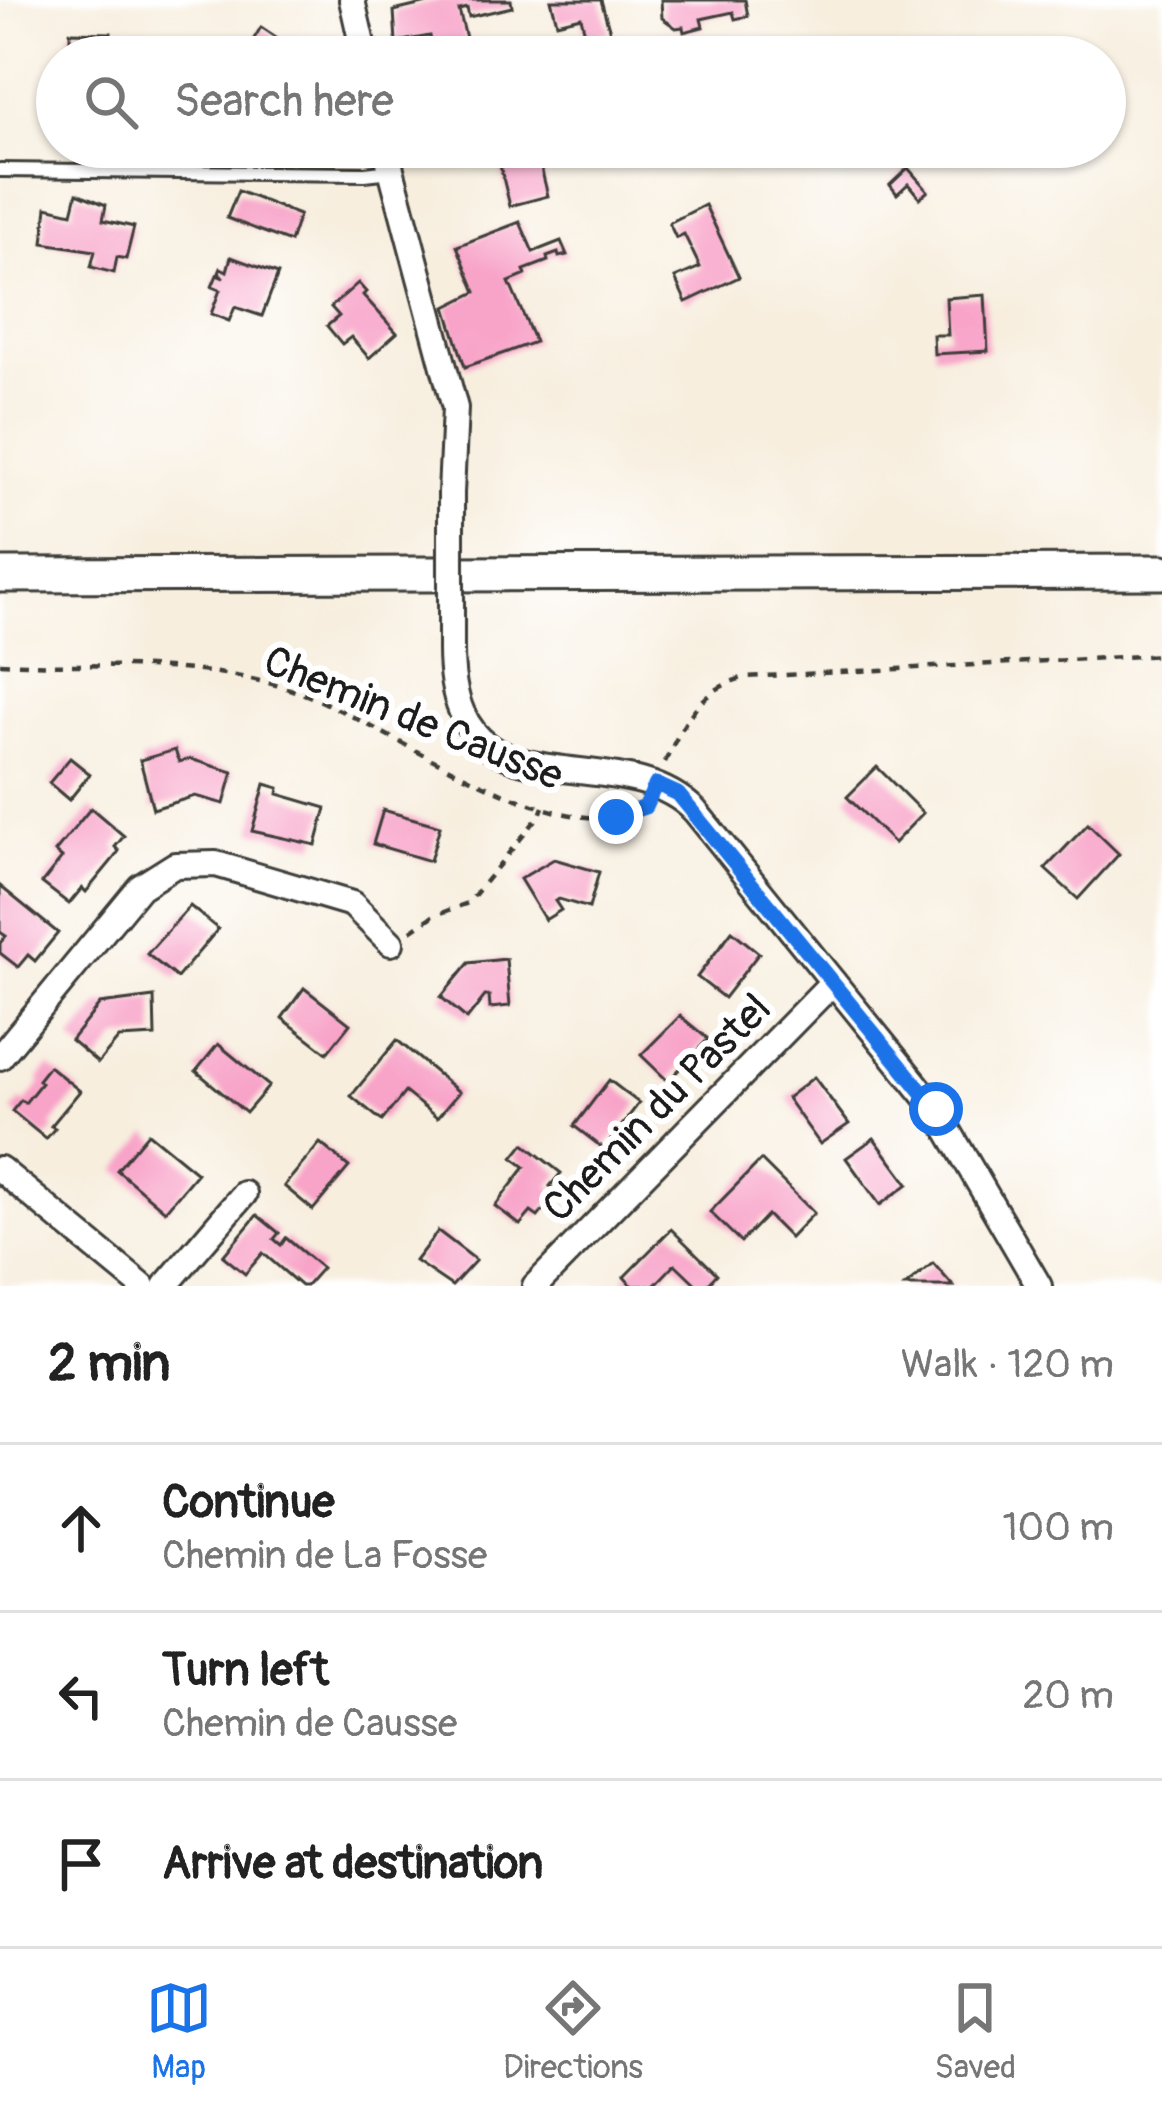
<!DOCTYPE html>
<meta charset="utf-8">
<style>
:root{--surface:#fff;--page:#f2f2f2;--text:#222;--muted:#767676;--line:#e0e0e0;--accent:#1a73e8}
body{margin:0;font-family:Pangolin,sans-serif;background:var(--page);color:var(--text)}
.stop{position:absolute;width:36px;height:36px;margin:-27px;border:9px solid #1a73e8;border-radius:50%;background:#fff}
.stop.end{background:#1a73e8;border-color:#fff;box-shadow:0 3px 12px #0008}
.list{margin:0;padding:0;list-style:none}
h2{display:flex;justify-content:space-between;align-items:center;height:156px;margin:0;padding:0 48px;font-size:51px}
h2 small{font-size:39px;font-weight:400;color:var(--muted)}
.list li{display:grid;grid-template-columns:78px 1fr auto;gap:36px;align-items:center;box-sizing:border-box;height:168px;padding:0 48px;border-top:3px solid var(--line)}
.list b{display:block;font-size:45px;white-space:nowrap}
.list p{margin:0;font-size:39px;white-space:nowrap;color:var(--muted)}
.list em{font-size:39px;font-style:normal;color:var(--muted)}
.icon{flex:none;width:66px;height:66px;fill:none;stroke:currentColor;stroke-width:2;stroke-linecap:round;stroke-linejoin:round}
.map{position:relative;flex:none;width:1162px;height:1286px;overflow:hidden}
.search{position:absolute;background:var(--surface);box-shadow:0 3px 9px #0004;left:36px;right:36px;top:36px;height:132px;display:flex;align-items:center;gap:30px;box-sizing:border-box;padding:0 42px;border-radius:66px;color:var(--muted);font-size:45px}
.sheet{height:660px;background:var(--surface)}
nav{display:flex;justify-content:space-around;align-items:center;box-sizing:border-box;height:168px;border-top:3px solid var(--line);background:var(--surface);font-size:33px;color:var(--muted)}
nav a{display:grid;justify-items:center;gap:6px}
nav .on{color:var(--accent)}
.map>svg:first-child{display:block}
.building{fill:#f8a3c8}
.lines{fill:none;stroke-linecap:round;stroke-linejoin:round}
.service-casing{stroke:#3d3c39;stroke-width:18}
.minor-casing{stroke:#3d3c39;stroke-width:30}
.secondary-casing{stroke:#3d3c39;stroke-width:39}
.path{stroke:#3d3c39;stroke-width:4.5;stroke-dasharray:9 9;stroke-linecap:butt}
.service{stroke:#fff;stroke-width:12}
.minor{stroke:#fff;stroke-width:24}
.secondary{stroke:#fff;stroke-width:33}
.minor-bridge-casing{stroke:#3d3c39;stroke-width:30;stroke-linecap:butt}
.minor-bridge{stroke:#fff;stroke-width:24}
.route{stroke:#1a73e8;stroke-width:15}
.labels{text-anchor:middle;stroke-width:12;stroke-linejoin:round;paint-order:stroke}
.street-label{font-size:42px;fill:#1c1c1c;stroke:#fff}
</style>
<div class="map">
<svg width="1162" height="1286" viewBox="0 0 1162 1286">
<rect width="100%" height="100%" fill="#fff"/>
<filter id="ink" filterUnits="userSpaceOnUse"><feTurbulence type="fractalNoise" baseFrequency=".00833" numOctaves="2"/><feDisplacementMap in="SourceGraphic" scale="24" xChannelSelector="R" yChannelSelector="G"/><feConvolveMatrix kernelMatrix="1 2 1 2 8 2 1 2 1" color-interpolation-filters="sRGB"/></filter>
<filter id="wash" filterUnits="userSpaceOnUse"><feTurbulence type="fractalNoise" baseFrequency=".004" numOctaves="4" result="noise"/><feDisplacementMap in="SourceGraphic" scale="48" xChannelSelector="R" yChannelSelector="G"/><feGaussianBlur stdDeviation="2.7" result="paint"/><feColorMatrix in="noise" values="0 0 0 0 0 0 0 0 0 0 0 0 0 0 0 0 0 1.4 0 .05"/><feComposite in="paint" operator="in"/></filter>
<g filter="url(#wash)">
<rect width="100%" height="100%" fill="#f7eede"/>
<g id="blocks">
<g class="building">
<polygon points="440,0 511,0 512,7 469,17 467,8 459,10 467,42 433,50 430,36 396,42 394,11"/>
<polygon points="551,0 601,0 610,32 586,38 581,17 557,23"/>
<polygon points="661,0 745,0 748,16 735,19 733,12 701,19 703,27 684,32 683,27 676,28 662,18"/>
<polygon points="261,27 285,43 277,57 243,57"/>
<polygon points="70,32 111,33 110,57 70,57"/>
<polygon points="523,147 536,147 548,196 510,206 497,153"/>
<polygon points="908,168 928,191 920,198 908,184 897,194 890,185"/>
<polygon points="238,191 299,215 290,242 227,218"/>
<polygon points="77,193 106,205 103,220 134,227 126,259 117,257 114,273 91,267 95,251 43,243 47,207 72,213"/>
<polygon points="705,205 739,277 686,302 675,278 700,267 684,234 676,238 669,223"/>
<polygon points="520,222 533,252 561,241 567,255 559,257 558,253 547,257 548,261 524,270 526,275 509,282 535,342 465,367 446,307 476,292 457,246"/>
<polygon points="231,257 278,274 262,316 235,307 229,321 211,314 220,290 212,287 217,275 224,278 219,273 221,268 227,271"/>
<polygon points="358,283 366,292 363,295 397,333 369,358 351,337 342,344 327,326 339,316 331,307"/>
<polygon points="985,295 988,351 934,354 933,335 948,335 946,298"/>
<polygon points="175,750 179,762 190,759 233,772 224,804 195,796 153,809 140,760"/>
<polygon points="70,758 90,774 69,800 49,783"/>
<polygon points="877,767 923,813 894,843 847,797"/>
<polygon points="265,784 279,788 278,794 326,808 316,845 252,831"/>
<polygon points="91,808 124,836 115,847 119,851 114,858 86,892 82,888 69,904 42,883 62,858 55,852"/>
<polygon points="383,810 440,826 430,861 373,844"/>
<polygon points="1088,824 1119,854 1078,899 1045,869"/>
<polygon points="554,859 599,872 589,908 559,899 555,901 561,910 545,920 520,879"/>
<polygon points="0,886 58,933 35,961 28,955 18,967 0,953 0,943 6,936 0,932"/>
<polygon points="190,906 218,929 177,978 147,954"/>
<polygon points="732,931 759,953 724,998 697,977"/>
<polygon points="506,959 510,1006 490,1008 489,996 485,996 467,1019 441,997 469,963"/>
<polygon points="304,988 350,1024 327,1053 282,1018"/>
<polygon points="154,997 155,1036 119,1038 98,1063 71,1040 100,1004"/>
<polygon points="680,1016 708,1039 668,1081 641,1055"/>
<polygon points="397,1040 459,1092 437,1118 405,1092 382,1121 351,1096"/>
<polygon points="218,1044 269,1086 246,1113 196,1071"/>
<polygon points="49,1066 80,1091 51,1126 55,1128 46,1139 12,1111 21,1100 25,1103 41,1083 38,1080"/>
<polygon points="814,1077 849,1124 820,1144 787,1098"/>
<polygon points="609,1080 639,1103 604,1149 574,1126"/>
<polygon points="148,1133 197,1173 165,1211 117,1170"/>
<polygon points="874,1138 908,1184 880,1205 846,1158"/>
<polygon points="320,1143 349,1167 313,1210 284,1186"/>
<polygon points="524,1144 561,1173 550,1186 558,1192 538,1217 531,1212 520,1225 495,1206 525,1167 513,1158"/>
<polygon points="761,1160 814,1213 790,1238 767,1215 741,1242 710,1212"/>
<polygon points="257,1215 279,1233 274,1239 281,1245 286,1238 322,1268 306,1286 301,1286 263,1253 245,1274 223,1256"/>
<polygon points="671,1229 717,1274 706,1286 698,1286 675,1264 654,1286 632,1286 624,1277"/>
<polygon points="438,1231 476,1260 452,1286 415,1261"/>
<polygon points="933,1263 953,1286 905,1286"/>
</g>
</g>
</g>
<g filter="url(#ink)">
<use href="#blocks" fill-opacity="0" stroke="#3d3c39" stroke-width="3"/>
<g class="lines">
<g class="service-casing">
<polyline id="service" points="0,170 365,174 391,171"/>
</g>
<g class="minor-casing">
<g id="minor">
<polyline points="352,0 365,57"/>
<polyline points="385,147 455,408 451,493"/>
<path d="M451,649C451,825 618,732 695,811L936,1109L1039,1286"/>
<polyline points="0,1057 140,887 175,865 216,864 352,904 391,943"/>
<polyline points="0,1169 142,1286"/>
<polyline points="165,1286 244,1194"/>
<polyline points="535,1286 833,982"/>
</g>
</g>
<g class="secondary-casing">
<polyline id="secondary" points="0,575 1162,572"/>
</g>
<g class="path">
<path d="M0,663C100,668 206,659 301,693C385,723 554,852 641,809"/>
<path d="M665,762C684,722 699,689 746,677L1162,655"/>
<polyline points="411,931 433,916 468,903 540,815 543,807"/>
</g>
<use href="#service" class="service"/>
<use href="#minor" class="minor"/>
<use href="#secondary" class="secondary"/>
<g class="minor-bridge-casing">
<polyline id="minor-bridge" points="451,493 451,649"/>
</g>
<use href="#minor-bridge" class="minor-bridge"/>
</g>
</g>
<g class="lines" filter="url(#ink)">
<polyline class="route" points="616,817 645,807 656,784 678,794 936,1109"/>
</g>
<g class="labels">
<g class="street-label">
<text transform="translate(414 717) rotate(22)" y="15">Chemin de Causse</text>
<text transform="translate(656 1107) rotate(-45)" y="15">Chemin du Pastel</text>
</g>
</g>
</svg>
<div class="stop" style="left:936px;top:1109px"></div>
<div class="stop end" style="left:616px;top:817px"></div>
<div class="search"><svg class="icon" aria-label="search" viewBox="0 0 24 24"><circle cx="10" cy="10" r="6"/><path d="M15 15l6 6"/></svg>Search here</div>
</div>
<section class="sheet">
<h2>2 min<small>Walk · 120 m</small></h2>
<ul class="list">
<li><svg class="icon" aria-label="ahead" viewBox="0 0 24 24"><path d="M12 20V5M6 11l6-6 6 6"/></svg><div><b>Continue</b><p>Chemin de La Fosse</p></div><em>100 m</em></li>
<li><svg class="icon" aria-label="left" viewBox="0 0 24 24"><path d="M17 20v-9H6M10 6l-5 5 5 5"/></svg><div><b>Turn left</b><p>Chemin de Causse</p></div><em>20 m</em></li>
<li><svg class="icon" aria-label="arrive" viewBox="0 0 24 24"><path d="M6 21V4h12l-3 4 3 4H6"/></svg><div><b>Arrive at destination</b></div></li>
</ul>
</section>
<nav>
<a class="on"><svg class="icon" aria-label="map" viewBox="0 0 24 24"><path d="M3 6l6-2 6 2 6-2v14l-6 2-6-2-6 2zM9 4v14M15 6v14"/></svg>Map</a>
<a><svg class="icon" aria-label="directions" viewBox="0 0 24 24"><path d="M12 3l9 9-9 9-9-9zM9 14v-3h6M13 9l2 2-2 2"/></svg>Directions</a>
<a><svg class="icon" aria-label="saved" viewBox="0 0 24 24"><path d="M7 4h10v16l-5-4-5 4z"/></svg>Saved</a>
</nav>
